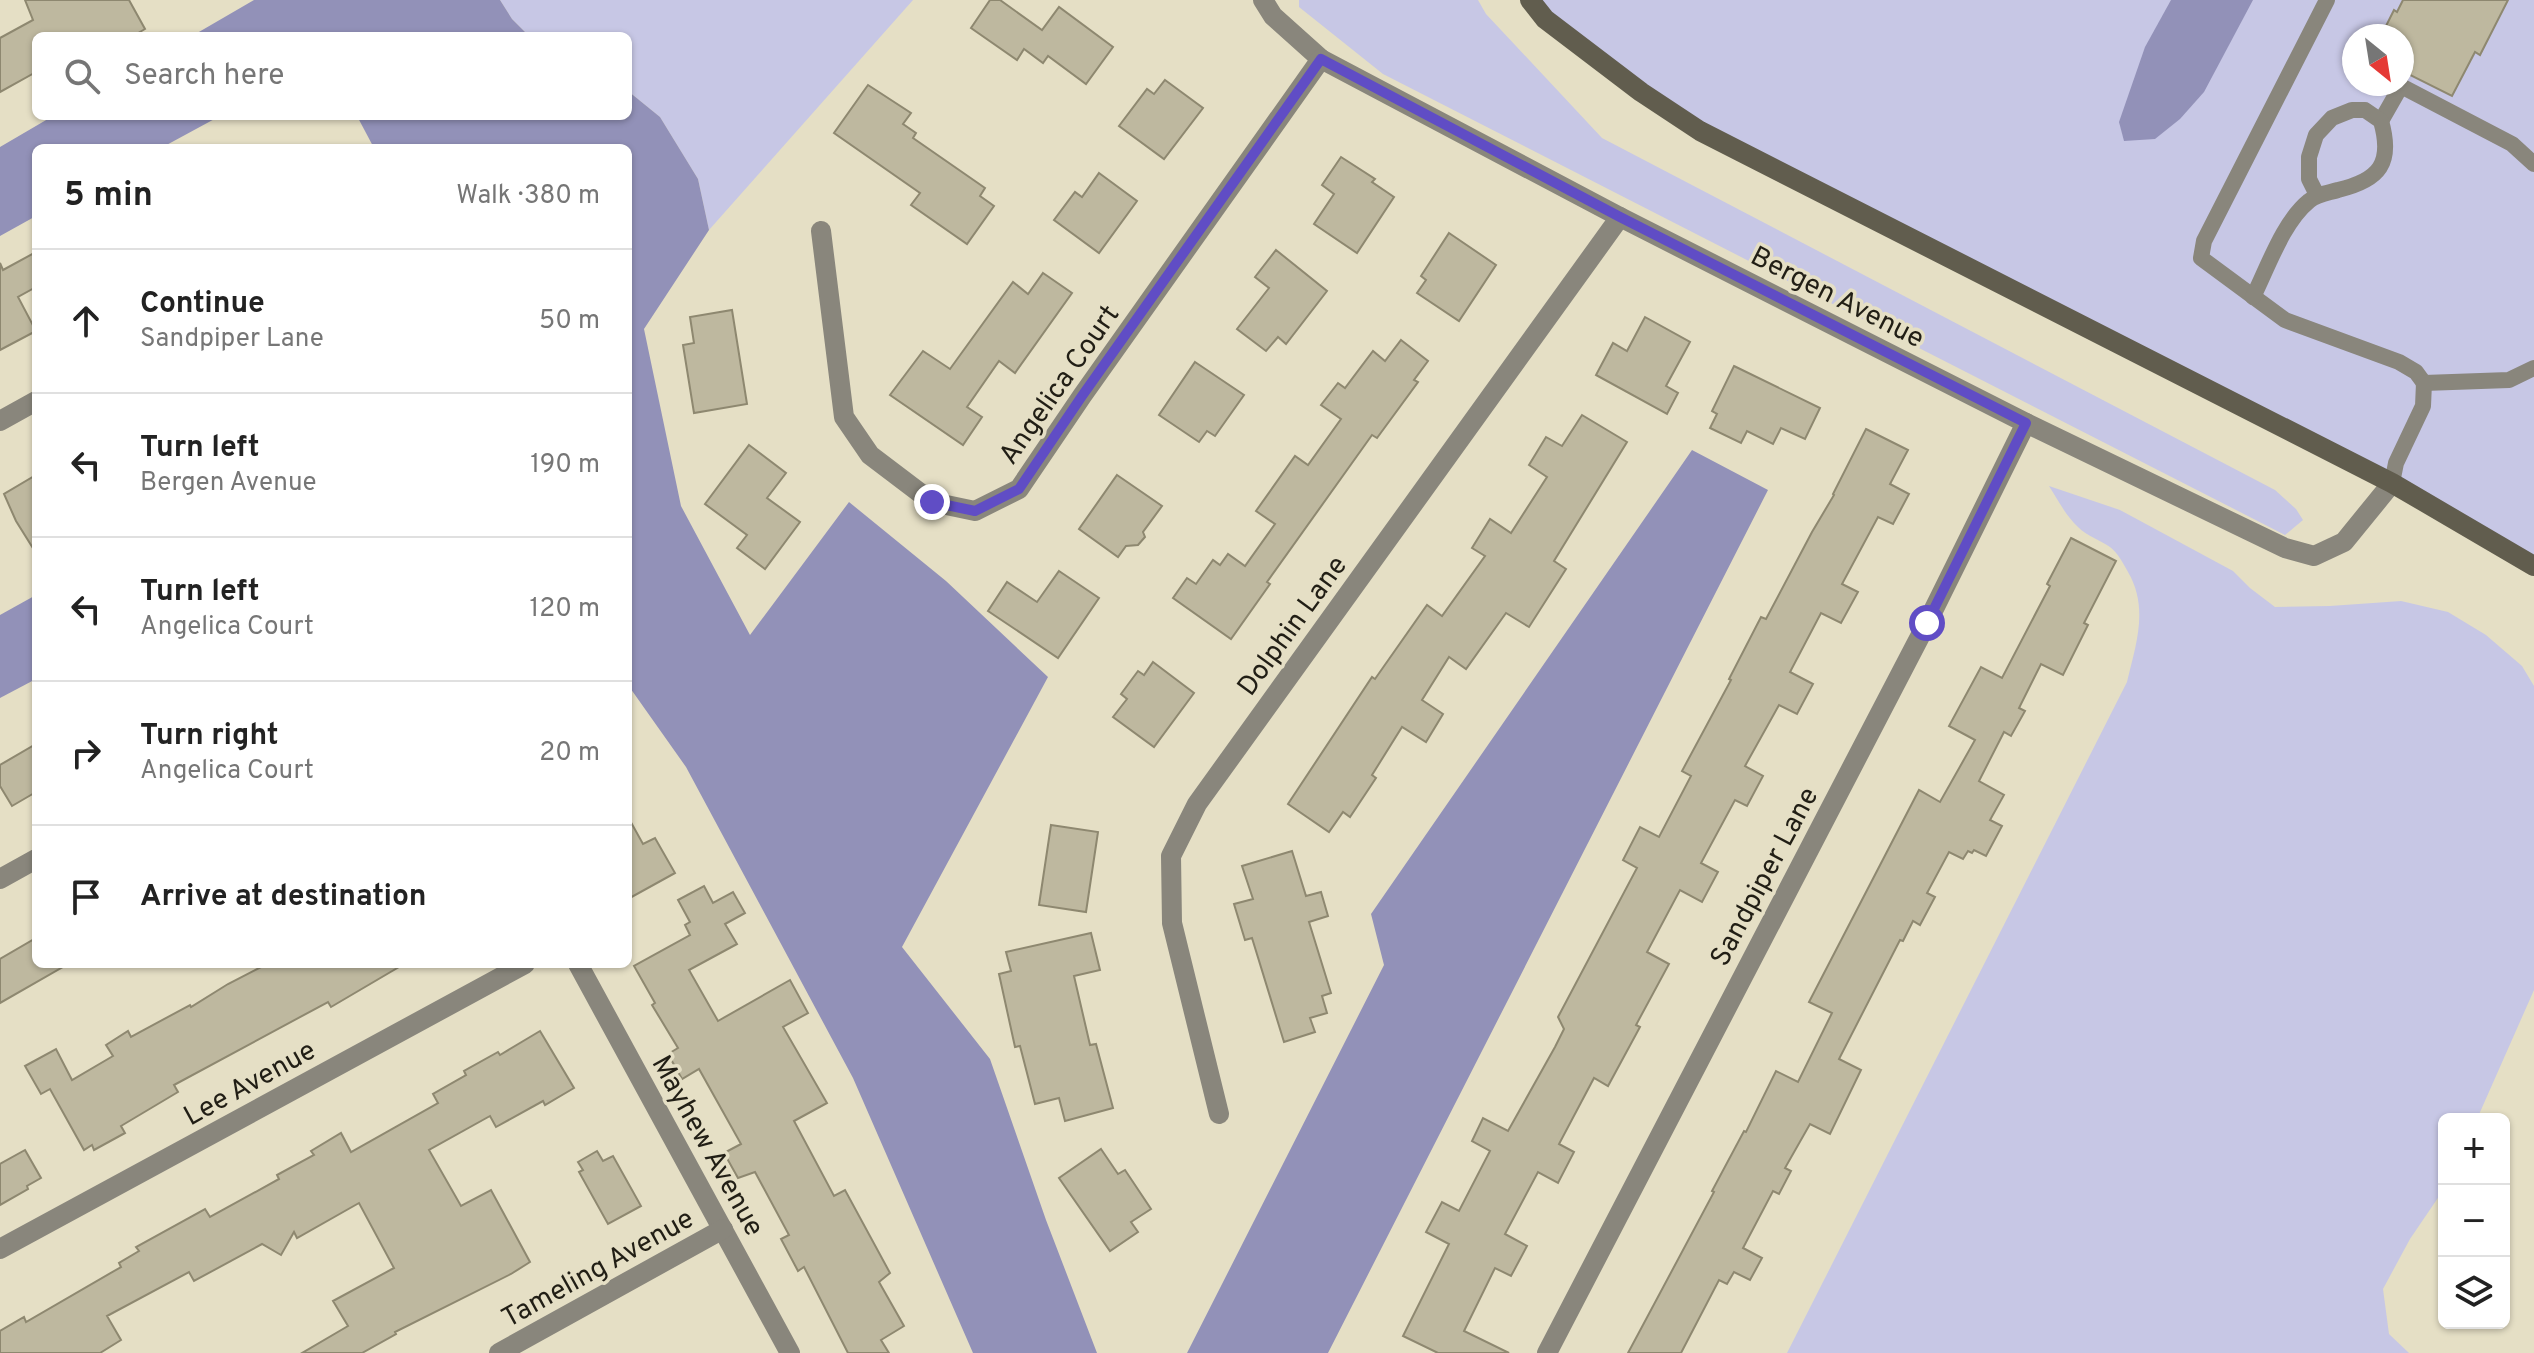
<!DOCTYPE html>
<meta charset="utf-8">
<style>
:root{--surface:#fff;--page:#f6f6f6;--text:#222;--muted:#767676;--line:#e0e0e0}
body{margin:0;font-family:Overpass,sans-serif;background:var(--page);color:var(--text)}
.controls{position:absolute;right:24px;bottom:24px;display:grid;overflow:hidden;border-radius:12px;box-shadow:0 2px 6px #0004}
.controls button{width:72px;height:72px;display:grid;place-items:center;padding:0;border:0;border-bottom:2px solid var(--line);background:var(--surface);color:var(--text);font:40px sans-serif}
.compass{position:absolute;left:2342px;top:24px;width:72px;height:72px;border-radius:50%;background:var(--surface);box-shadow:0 2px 6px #0004;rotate:150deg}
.stop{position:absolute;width:24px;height:24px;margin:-18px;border:6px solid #604dc5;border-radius:50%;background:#fff}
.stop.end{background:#604dc5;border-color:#fff;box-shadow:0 2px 8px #0008}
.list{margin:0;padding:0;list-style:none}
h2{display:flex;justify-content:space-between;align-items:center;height:104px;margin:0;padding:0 32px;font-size:34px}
h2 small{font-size:26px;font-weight:400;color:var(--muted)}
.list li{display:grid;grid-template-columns:52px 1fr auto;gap:24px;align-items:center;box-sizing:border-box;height:144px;padding:0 32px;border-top:2px solid var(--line)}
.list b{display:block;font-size:30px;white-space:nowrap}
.list p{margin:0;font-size:26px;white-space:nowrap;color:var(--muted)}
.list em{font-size:26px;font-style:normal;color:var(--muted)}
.icon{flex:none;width:44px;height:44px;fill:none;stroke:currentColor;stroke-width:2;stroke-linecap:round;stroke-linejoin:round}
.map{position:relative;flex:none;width:2534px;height:1353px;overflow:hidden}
.search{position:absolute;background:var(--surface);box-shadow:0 2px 6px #0004;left:32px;top:32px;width:600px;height:88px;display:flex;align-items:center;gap:20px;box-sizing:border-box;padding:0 28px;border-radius:12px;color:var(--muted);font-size:30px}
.panel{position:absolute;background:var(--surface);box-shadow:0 2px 6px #0004;left:32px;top:144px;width:600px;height:824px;border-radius:12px}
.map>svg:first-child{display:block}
.green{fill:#c7c7e5;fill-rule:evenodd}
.water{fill:#9291b8}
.building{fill:#beb89f;stroke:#8e8870;stroke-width:2}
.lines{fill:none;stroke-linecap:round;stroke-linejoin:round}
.lane{stroke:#89867c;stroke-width:16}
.street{stroke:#89867c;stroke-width:20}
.secondary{stroke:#615d4e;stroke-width:20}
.route{stroke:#604dc5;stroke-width:10}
.labels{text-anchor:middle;stroke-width:7;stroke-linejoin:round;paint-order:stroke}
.street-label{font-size:28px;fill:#211e15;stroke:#e5dfc5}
</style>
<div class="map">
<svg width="2534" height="1353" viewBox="0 0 2534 1353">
<rect width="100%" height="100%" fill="#e5dfc5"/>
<g class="green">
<polygon points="500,0 913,0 709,230 698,179 660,117 628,91 628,36 529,36 512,19"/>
<polygon points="1299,0 1478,0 1486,14 1602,138 2275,490 2296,509 2303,520 2285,535 1383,74 1299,7"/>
<path d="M1530,0H2534V566L1700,131ZM2354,36H2402V84H2354Z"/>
<path d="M2049,486L2120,510L2233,571L2250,588L2275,607L2330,606L2401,601L2448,612L2486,635L2522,666L2534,686V990L2477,1119H2444V1189L2410,1239L2383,1289L2389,1334L2409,1353H1787L2127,682C2136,644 2149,608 2128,572C2123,563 2118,553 2110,547C2100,540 2087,536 2078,527C2066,516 2058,500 2049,486Z"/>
</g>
<g class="water">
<polygon points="254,0 500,0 512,19 529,36 192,36"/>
<polygon points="2171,0 2253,0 2204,92 2180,119 2155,139 2124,141 2119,122 2145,47"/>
<polygon points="628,91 660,117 698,179 709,230 644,329 681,506 750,635 849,502 946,581 1048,677 902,947 990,1059 1046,1220 1097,1353 973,1353 853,1078 686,767 628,685 628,148 374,148 357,116 628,116"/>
<polygon points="53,116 220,116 161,148 36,148 36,216 0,236 0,147"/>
<polygon points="1692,450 1768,490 1328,1353 1187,1353 1384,965 1371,914"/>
<polygon points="36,595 36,679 0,698 0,615"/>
</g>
<g class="building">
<polygon points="25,0 129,0 145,29 133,36 36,36 36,72 0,92 0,38 33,20"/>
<polygon points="990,0 1000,0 1042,30 1059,7 1113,47 1086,84 1048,56 1043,63 1024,49 1017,60 971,28"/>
<polygon points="2403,0 2508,0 2480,55 2475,52 2452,96 2402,71 2402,36 2381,36 2394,10 2397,12"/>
<polygon points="1165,80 1203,108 1164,159 1119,126 1147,89 1154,94"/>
<polygon points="868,85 911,113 903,124 916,133 913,138 985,188 980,196 994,206 967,244 911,205 920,193 834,133"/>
<polygon points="1341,157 1375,179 1372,182 1394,197 1357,253 1314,224 1334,194 1322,185"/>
<polygon points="1099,173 1137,201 1099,253 1054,220 1075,192 1082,197"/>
<polygon points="1449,233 1496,265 1459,321 1417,293 1426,280 1421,276"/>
<polygon points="1276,250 1327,291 1286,344 1278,337 1266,351 1237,329 1269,288 1255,277"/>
<polygon points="36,252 36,287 18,297 36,331 0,350 0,263 3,270"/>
<polygon points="1043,273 1072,293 1015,373 999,361 967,407 982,417 963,445 890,395 923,351 950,369 1013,282 1028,294"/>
<polygon points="732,310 747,404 694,413 683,345 694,343 690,317"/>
<polygon points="1645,317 1690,342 1666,386 1678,393 1667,414 1596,375 1613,343 1627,351"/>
<polygon points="1401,340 1428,361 1414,380 1418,382 1377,438 1372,435 1267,582 1270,584 1231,639 1173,598 1187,578 1196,584 1213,560 1220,565 1228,554 1245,566 1275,524 1256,511 1295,456 1308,465 1341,419 1321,405 1338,383 1345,388 1373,351 1385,361"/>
<polygon points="1195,362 1244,395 1215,436 1207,431 1199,442 1159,415"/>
<polygon points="1734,366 1820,408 1805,439 1781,428 1773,444 1747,431 1741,443 1710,428 1717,414 1712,411"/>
<polygon points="1582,415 1627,442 1554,561 1566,569 1529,627 1506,613 1466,669 1449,657 1422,700 1443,714 1426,742 1402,727 1372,775 1376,778 1350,817 1343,812 1329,832 1288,804 1372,677 1375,679 1427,605 1442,616 1485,556 1472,548 1490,519 1511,533 1547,477 1529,465 1546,437 1562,446"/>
<polygon points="1866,429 1908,450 1890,484 1909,494 1893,524 1878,517 1842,584 1858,592 1841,623 1821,613 1790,672 1813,684 1797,714 1779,705 1745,766 1763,776 1747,806 1735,800 1701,863 1718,872 1702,902 1680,890 1647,952 1669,964 1636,1025 1640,1027 1608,1086 1594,1078 1559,1144 1574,1152 1558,1183 1538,1172 1505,1234 1527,1246 1511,1276 1495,1268 1464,1331 1509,1353 1438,1353 1403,1336 1449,1244 1426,1232 1442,1202 1459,1211 1490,1151 1472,1141 1483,1118 1508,1131 1555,1047 1564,1029 1558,1017 1637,868 1623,860 1640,827 1659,837 1691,776 1682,771 1731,680 1729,679 1761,617 1766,619 1812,532 1834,495 1833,494"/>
<polygon points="749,445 786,473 767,498 800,522 765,569 737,548 747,535 705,504"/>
<polygon points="36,475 36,553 16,521 4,494"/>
<polygon points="1117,475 1162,506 1143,532 1145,537 1138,545 1126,546 1118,557 1079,529"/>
<polygon points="2071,538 2116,561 2084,623 2088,625 2063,675 2041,664 2019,708 2025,711 2011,736 2004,732 1979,781 2004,795 1990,820 2002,826 1986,856 1974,850 1972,853 1968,851 1963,859 1949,852 1927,893 1935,897 1920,925 1913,921 1903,941 1900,940 1839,1059 1861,1070 1830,1134 1810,1124 1785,1168 1791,1171 1779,1194 1773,1191 1743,1248 1762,1258 1750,1280 1734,1272 1727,1284 1719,1280 1681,1353 1628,1353 1714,1192 1712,1191 1744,1131 1746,1132 1776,1071 1798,1082 1832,1013 1809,1002 1919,790 1940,802 1975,740 1949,726 1981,667 2002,678 2050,586 2047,584"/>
<polygon points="1059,571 1099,598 1058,658 988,611 1007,582 1037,602"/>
<polygon points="1153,662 1194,693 1154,747 1113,717 1127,699 1121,694 1138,671 1144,675"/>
<polygon points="36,744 36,792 12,806 0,786 0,765"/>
<polygon points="628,817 643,844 655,838 675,873 628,899"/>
<polygon points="1051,825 1098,832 1086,912 1039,905"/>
<polygon points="1292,851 1306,896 1321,892 1328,916 1309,922 1331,993 1322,996 1327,1013 1310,1018 1315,1032 1284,1042 1252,938 1245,940 1234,904 1253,899 1242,866"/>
<polygon points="704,886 713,903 733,892 745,913 725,924 737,944 689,970 718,1021 790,980 808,1013 783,1027 827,1103 794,1121 834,1196 845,1190 890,1273 879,1282 904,1326 881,1340 889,1353 848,1353 804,1267 798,1271 781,1239 789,1235 755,1172 738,1178 724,1153 741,1144 699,1069 682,1079 668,1054 678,1048 652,1005 655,1003 634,966 690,935 685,925 690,922 678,900"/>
<polygon points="1091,933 1100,970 1074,976 1090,1045 1096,1044 1113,1108 1065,1121 1059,1098 1035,1104 1020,1046 1015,1047 999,974 1011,971 1006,952"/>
<polygon points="36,938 36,964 68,964 0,1003 0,959"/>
<polygon points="267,964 404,964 331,1007 328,1002 174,1085 178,1092 121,1126 125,1133 94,1150 92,1145 84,1150 50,1089 41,1094 25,1066 56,1049 72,1080 113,1056 106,1045 128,1031 131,1037 190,1005 191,1007 228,984"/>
<polygon points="540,1031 574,1088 545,1105 543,1101 496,1127 490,1116 429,1150 461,1206 491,1190 530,1262 511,1274 395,1332 396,1334 362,1353 302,1353 348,1326 333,1301 394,1268 359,1203 297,1238 294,1232 281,1255 262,1244 194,1281 189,1272 107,1316 121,1340 100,1353 0,1353 0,1331 24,1317 26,1322 121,1267 119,1263 139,1251 136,1247 205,1209 210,1217 279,1179 277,1175 314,1155 311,1151 341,1133 351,1152 438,1103 433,1094 466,1075 464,1071 498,1052 500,1055"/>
<polygon points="1101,1149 1118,1174 1125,1170 1151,1209 1131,1222 1138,1232 1110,1251 1059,1178"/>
<polygon points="25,1150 41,1178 27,1186 28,1189 0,1205 0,1164"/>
<polygon points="597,1151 603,1161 613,1156 641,1206 608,1224 579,1172 583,1170 578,1162"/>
</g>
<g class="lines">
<g class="lane">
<polyline points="2327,0 2204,241 2201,258 2285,320 2399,362 2416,372 2424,383"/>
<polyline points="2381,121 2401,86 2512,144 2534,164"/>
<path d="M2253,297C2268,267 2283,222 2309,201C2317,194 2328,193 2338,190C2380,180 2393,163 2381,121L2365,110H2352L2332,118L2316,135L2309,157V179L2317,195"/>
<polyline points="2392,483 2396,463 2423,406 2424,383 2509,380 2534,368"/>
</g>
<g class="street">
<polyline points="1263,0 1273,16 1321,59 1620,217 2026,423 2285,548 2314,556 2344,542 2392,483"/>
<polyline points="821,231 844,417 870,455 932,502 975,511 1019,489 1082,396 1321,59"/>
<polyline points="0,421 36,401"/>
<polyline points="0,879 36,859"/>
<polyline points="578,964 790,1353"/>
<polyline points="1219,1114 1172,923 1171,856 1197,804 1620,217"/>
<polyline points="0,1249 525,964"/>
<polyline points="499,1353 723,1229"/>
<polyline points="1547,1353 1927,623 2026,423"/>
</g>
<polyline class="secondary" points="1530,0 1545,19 1641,92 1700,131 2392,483 2534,566"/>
</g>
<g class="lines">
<polyline class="route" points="932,502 975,511 1019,489 1082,396 1321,59 1620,217 2026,423 1927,623"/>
</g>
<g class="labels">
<g class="street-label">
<text transform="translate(1838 296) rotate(27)" y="10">Bergen Avenue</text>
<text transform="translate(1058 384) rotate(-55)" y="10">Angelica Court</text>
<text transform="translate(1291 625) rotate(-54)" y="10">Dolphin Lane</text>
<text transform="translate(1763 876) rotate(-62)" y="10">Sandpiper Lane</text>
<text transform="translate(249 1082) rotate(-29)" y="10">Lee Avenue</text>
<text transform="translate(709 1145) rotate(61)" y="10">Mayhew Avenue</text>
<text transform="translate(597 1267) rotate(-29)" y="10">Tameling Avenue</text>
</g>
</g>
</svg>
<div class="controls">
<button>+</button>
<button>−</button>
<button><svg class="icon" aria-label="layers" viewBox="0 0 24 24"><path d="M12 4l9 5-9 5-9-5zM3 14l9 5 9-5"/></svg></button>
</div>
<svg class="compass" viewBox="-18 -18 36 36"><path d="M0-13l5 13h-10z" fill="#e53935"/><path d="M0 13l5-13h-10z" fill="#767676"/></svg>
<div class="stop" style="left:1927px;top:623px"></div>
<div class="stop end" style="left:932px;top:502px"></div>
<div class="search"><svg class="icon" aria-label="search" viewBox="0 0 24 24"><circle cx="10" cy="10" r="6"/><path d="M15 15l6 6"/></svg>Search here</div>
<section class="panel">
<h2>5 min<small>Walk · 380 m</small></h2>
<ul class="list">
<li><svg class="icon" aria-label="ahead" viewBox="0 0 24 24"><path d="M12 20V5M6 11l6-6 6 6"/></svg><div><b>Continue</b><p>Sandpiper Lane</p></div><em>50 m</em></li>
<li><svg class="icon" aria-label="left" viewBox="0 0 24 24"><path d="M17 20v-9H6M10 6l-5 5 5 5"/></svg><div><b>Turn left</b><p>Bergen Avenue</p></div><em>190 m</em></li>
<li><svg class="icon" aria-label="left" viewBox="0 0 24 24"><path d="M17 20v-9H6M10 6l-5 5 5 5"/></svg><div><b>Turn left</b><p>Angelica Court</p></div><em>120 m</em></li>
<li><svg class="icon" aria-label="right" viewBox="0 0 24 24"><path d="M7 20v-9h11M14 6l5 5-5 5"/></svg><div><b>Turn right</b><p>Angelica Court</p></div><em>20 m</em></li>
<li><svg class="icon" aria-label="arrive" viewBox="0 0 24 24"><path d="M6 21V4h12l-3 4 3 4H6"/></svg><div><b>Arrive at destination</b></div></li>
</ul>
</section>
</div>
